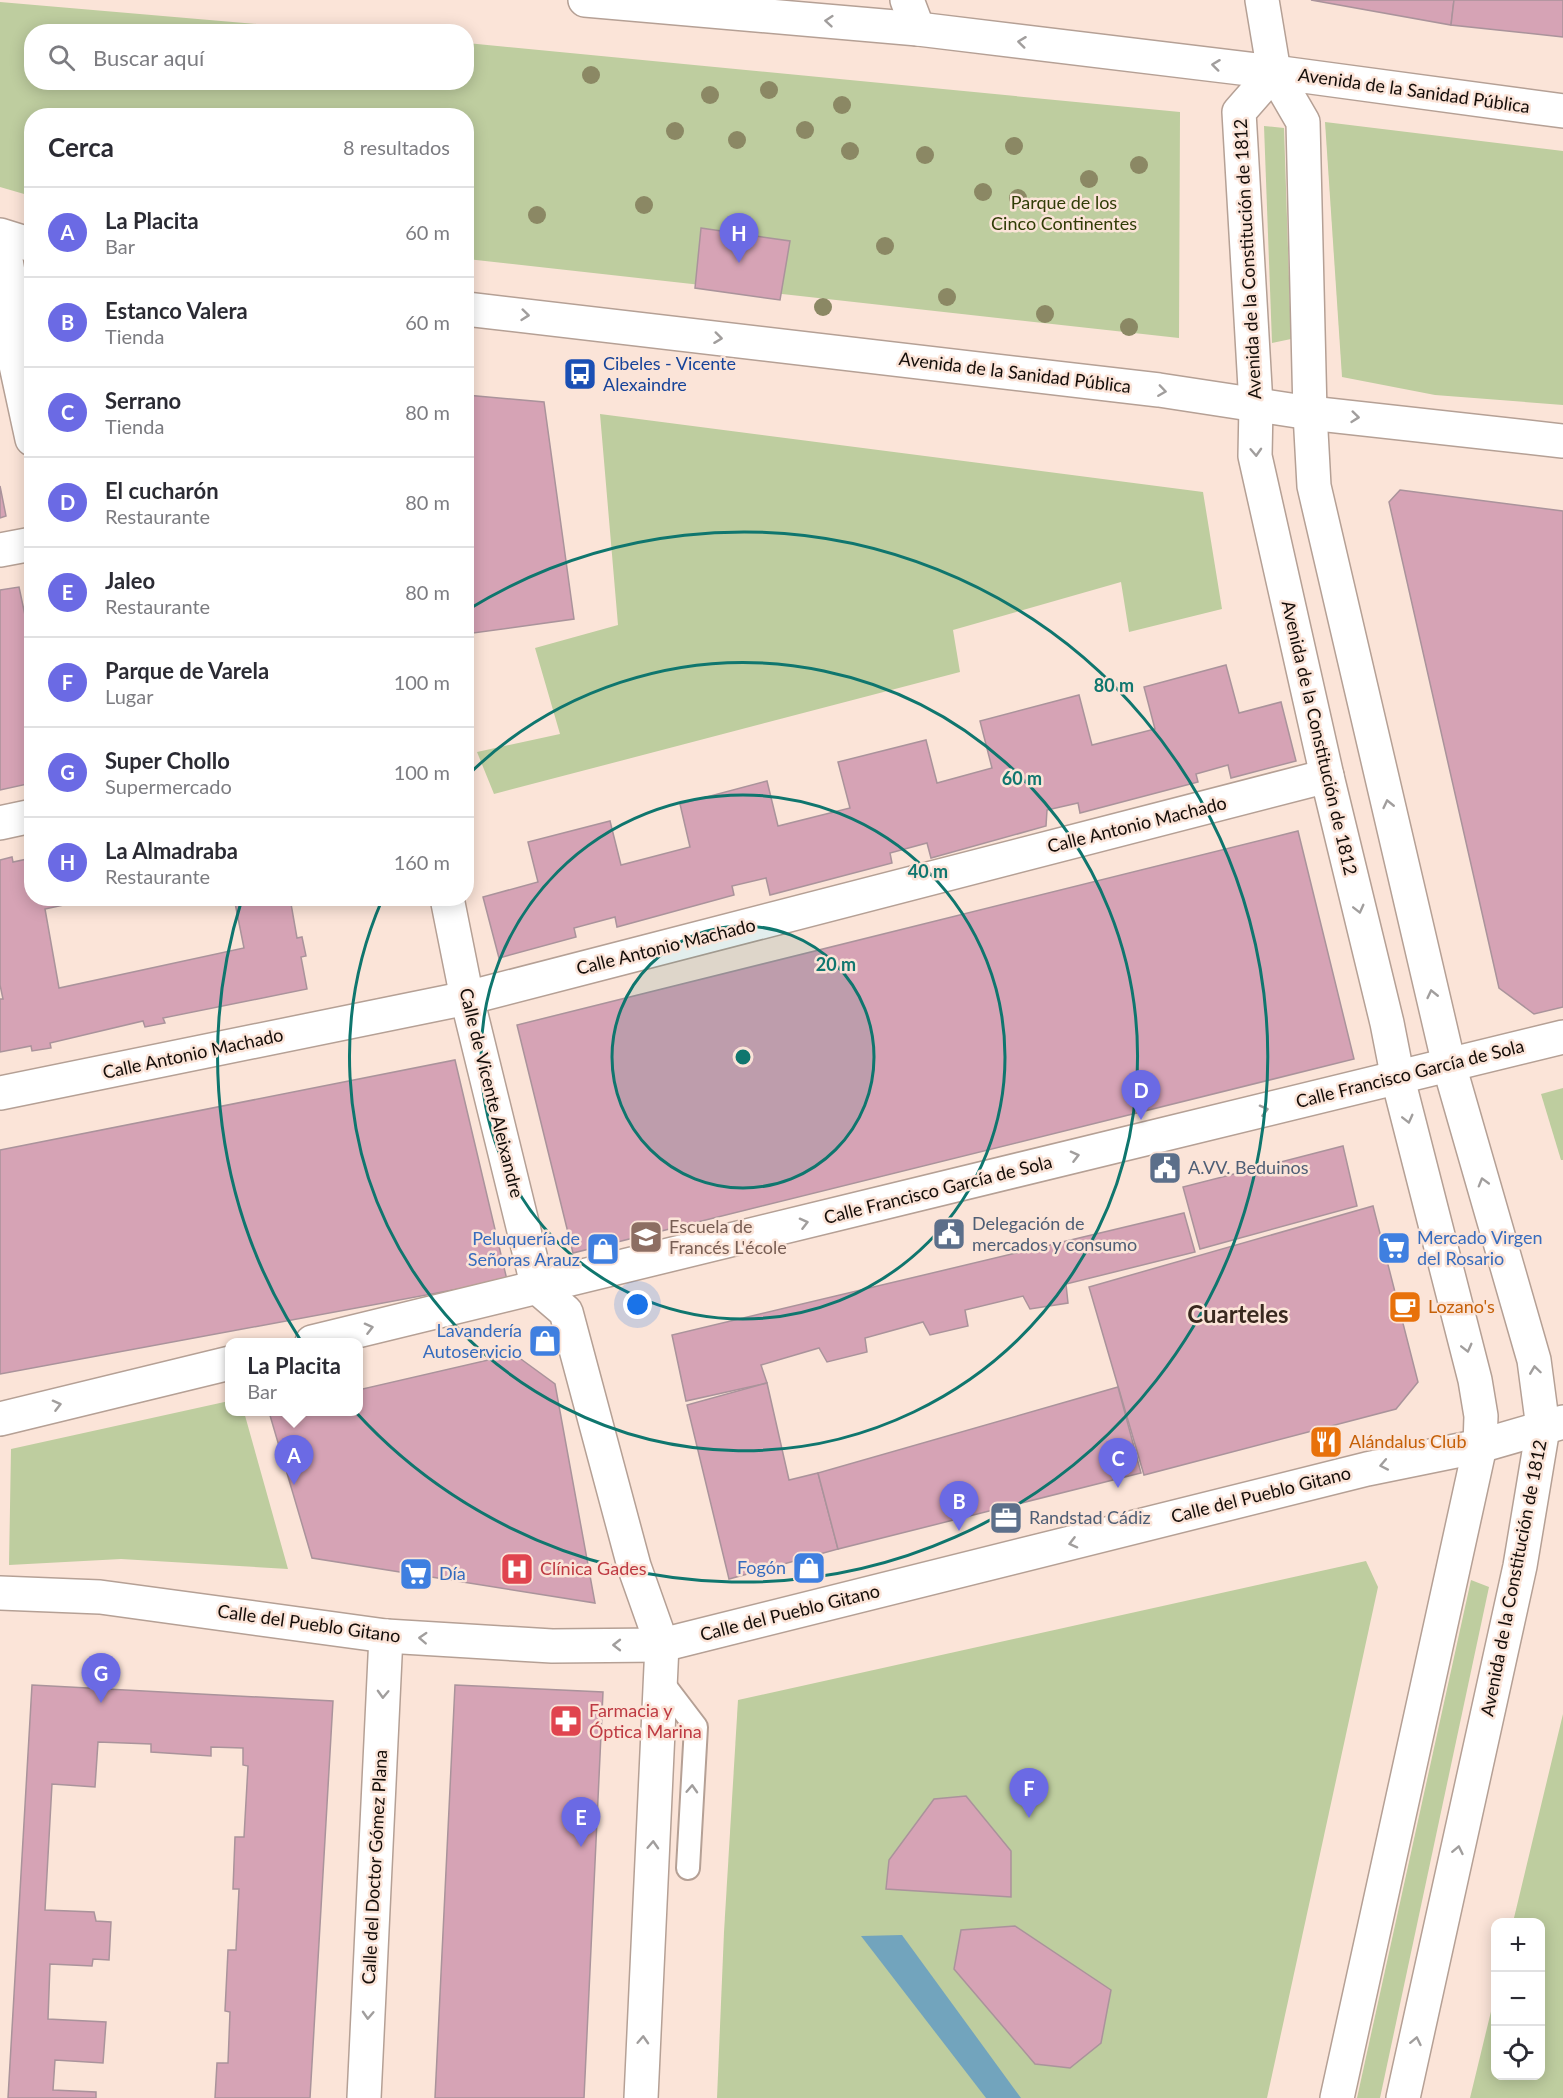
<!DOCTYPE html>
<html lang="es">
<meta charset="utf-8">
<style>
:root{--surface:#fff;--page:#f7f7f7;--text:#2b2b33;--muted:#7c7c81;--line:#e1e1e2;--accent:#6b6ae4}
body{margin:0;font-family:Lato,sans-serif;background:var(--page);color:var(--text)}
.controls{position:absolute;right:18px;bottom:18px;display:grid;overflow:hidden;border-radius:12px;box-shadow:0 3px 15px #0003}
.controls button{width:54px;height:54px;display:grid;place-items:center;padding:0;border:0;border-bottom:2px solid var(--line);background:var(--surface);color:var(--text);font:30px sans-serif}
.you{position:absolute;left:638px;top:1305px;width:21px;height:21px;margin:-15px;border:4px solid #fff;border-radius:50%;background:#1a73e8;box-shadow:0 0 0 9px #1a73e833}
.badge{display:grid;place-items:center;width:39px;height:39px;border-radius:50%;background:var(--accent);color:#fff;font-size:20px;font-weight:700}
.pin{position:absolute;translate:-50% -50px;filter:drop-shadow(0 2px 3px #0008)}
.pin::after{content:'';position:absolute;top:32px;width:21px;height:18px;background:inherit;clip-path:polygon(0 0,100% 0,50% 100%)}
.popup{position:absolute;left:225px;top:1338px;width:138px;height:78px;box-sizing:border-box;display:grid;place-content:center;border-radius:12px;background:var(--surface);filter:drop-shadow(0 2px 4px #0005);font-size:20px;white-space:nowrap;color:var(--muted)}
.popup b{font-size:22px;color:var(--text)}
.popup::after{content:'';position:absolute;left:50%;top:100%;margin-left:-12px;border:12px solid transparent;border-top-color:var(--surface)}
.list{margin:0;padding:0;list-style:none}
h2{display:flex;justify-content:space-between;align-items:center;height:78px;margin:0;padding:0 24px;font-size:26px}
h2 small{font-size:20px;font-weight:400;color:var(--muted)}
.list li{display:grid;grid-template-columns:39px 1fr auto;gap:18px;align-items:center;box-sizing:border-box;height:90px;padding:0 24px;border-top:2px solid var(--line)}
.list b{display:block;font-size:22px;white-space:nowrap}
.list p{margin:0;font-size:20px;white-space:nowrap;color:var(--muted)}
.list em{font-size:20px;font-style:normal;color:var(--muted)}
.icon{flex:none;width:33px;height:33px;fill:none;stroke:currentColor;stroke-width:2;stroke-linecap:round;stroke-linejoin:round}
.map{position:relative;flex:none;width:1563px;height:2098px;overflow:hidden}
.search{position:absolute;background:var(--surface);box-shadow:0 3px 15px #0003;left:24px;top:24px;width:450px;height:66px;display:flex;align-items:center;gap:15px;box-sizing:border-box;padding:0 21px;border-radius:24px;color:var(--muted);font-size:22px}
.panel{position:absolute;background:var(--surface);box-shadow:0 3px 15px #0003;left:24px;top:108px;width:450px;height:798px;border-radius:24px}
.map>svg:first-child{display:block}
.green{fill:#becd9f}
.water{fill:#72a4bd}
.building{fill:#d6a3b5;stroke:#aa939b;stroke-width:1.5}
.lines{fill:none;stroke-linecap:round;stroke-linejoin:round}
.lane-casing{stroke:#b5a095;stroke-width:26}
.street-casing{stroke:#b5a095;stroke-width:36}
.secondary-casing{stroke:#b5a095;stroke-width:36}
.lane{stroke:#fff;stroke-width:22}
.street{stroke:#fff;stroke-width:33}
.secondary{stroke:#fff;stroke-width:33}
.tree{fill:#8b8864}
.oneway{stroke:#a19e9d}
.ring{fill:none;stroke:#0f766e;stroke-width:3}
.labels{text-anchor:middle;stroke-width:5;stroke-linejoin:round;paint-order:stroke}
.street-label{font-size:18px;fill:#140d09;stroke:#fbe4d8}
.park-label{font-size:18px;fill:#303c06;stroke:#fbe4d8}
.transit-label{font-size:18px;fill:#164399;stroke:#fbe4d8;text-anchor:start}
.service-label{font-size:18px;fill:#4e5e75;stroke:#fbe4d8;text-anchor:start}
.education-label{font-size:18px;fill:#785e54;stroke:#fbe4d8;text-anchor:start}
.shop-label{font-size:18px;fill:#366cbe;stroke:#fbe4d8;text-anchor:end}
.food-label{font-size:18px;fill:#c56008;stroke:#fbe4d8;text-anchor:start}
.health-label{font-size:18px;fill:#be3a42;stroke:#fbe4d8;text-anchor:start}
.district-label{font-size:24px;font-weight:bold;fill:#39291f;stroke:#fbe4d8}
.centre{fill:#0f766e;stroke:#fbe4d8;stroke-width:3}
.ring-label{font-size:18px;text-anchor:middle;font-weight:bold;fill:#0f766e;stroke:#fbe4d8;stroke-width:5;stroke-linejoin:round;paint-order:stroke}
</style>
<div class="map">
<svg width="1563" height="2098" viewBox="0 0 1563 2098">
<rect width="100%" height="100%" fill="#fbe4d8"/>
<g class="green">
<polygon points="0,2 337,31 32,32 32,82 466,82 467,43 1180,112 1179,338 467,259 466,116 32,116 31,196 0,187"/>
<polygon points="1325,122 1563,151 1563,405 1435,395 1342,377"/>
<polygon points="1264,126 1284,128 1291,339 1272,343"/>
<polygon points="600,414 1203,492 1222,609 1129,632 1121,582 953,630 960,672 494,794 477,752 560,734 535,648 618,625"/>
<polygon points="1563,1088 1563,1160 1561,1160 1541,1094"/>
<polygon points="229,1401 230,1412 244,1412 288,1569 121,1559 9,1565 11,1449"/>
<polygon points="1366,1561 1378,1587 1267,2098 717,2098 724,1932 738,1700"/>
<polygon points="1471,1580 1489,1587 1380,2098 1357,2098"/>
<polygon points="1563,1714 1563,2098 1470,2098 1495,1995 1496,2076 1540,2076 1540,1922 1513,1922"/>
</g>
<polygon class="water" points="902,1935 1021,2098 986,2098 861,1936"/>
<g class="building">
<polygon points="1311,0 1454,0 1451,25"/>
<polygon points="1454,0 1563,0 1563,37 1451,25"/>
<polygon points="701,228 790,241 780,300 695,288"/>
<polygon points="466,395 544,402 574,619 466,634"/>
<polygon points="0,486 6,516 0,518"/>
<polygon points="1400,490 1563,511 1563,1007 1534,1014 1499,988 1389,502"/>
<polygon points="19,587 32,648 32,783 0,790 0,590"/>
<polygon points="1226,665 1239,713 1281,702 1296,761 1231,778 1228,765 1196,774 1198,782 1080,813 1078,803 1047,810 1046,826 931,858 927,843 890,853 892,863 770,895 766,878 732,886 734,895 617,927 615,917 574,928 576,937 499,958 483,897 538,882 528,842 610,821 621,865 690,847 680,804 767,781 778,826 850,808 838,762 926,740 937,783 992,768 980,721 1079,695 1092,745 1155,729 1144,687"/>
<polygon points="1298,831 1354,1059 573,1253 517,1025"/>
<polygon points="12,857 13,862 32,858 32,898 96,898 45,909 59,988 244,948 234,898 290,898 297,938 302,937 306,956 301,957 307,989 163,1018 165,1023 145,1027 143,1021 50,1043 51,1048 32,1051 31,1046 0,1052 0,999 3,999 0,985 0,860"/>
<polygon points="455,1060 507,1280 0,1374 0,1150"/>
<polygon points="1343,1146 1357,1206 1200,1249 1183,1187"/>
<polygon points="1373,1206 1418,1382 1396,1409 1144,1475 1089,1287"/>
<polygon points="1184,1213 1195,1252 1066,1284 1068,1303 1030,1309 1023,1296 965,1310 968,1326 930,1335 923,1322 865,1338 867,1352 827,1362 819,1348 761,1365 767,1383 686,1401 672,1335"/>
<polygon points="514,1354 555,1384 595,1603 312,1558 269,1412 358,1412 358,1390"/>
<polygon points="767,1383 789,1480 818,1473 838,1549 729,1579 687,1405"/>
<polygon points="1118,1387 1141,1473 838,1549 818,1473"/>
<polygon points="32,1685 333,1701 310,2098 215,2098 217,2063 228,2063 230,2012 225,2011 228,1950 236,1950 239,1889 233,1889 235,1837 244,1837 248,1766 243,1765 243,1748 211,1747 211,1756 151,1752 151,1744 98,1742 95,1787 52,1784 45,1910 94,1912 96,1921 111,1922 109,1960 93,1959 92,1966 50,1964 48,2019 106,2022 103,2063 55,2060 53,2090 96,2092 96,2098 8,2098"/>
<polygon points="455,1685 603,1692 584,2098 435,2098"/>
<polygon points="966,1796 1011,1851 1011,1897 886,1889 889,1860 934,1799"/>
<polygon points="1015,1926 1111,1990 1101,2043 1070,2068 1035,2064 954,1969 961,1930"/>
</g>
<g class="lines">
<g class="lane-casing">
<polyline id="lane" points="661,1681 696,1727 688,1868"/>
</g>
<g class="street-casing">
<g id="street">
<polyline points="907,0 918,29"/>
<polyline points="5,254 10,284 9,333 32,439"/>
<polyline points="0,550 32,544"/>
<polyline points="0,823 32,816"/>
<polyline points="447,898 467,998 538,1288 566,1312 634,1566 662,1645 641,2098"/>
<polyline points="0,1093 467,998 1327,776"/>
<polyline points="0,1593 100,1597 386,1636 552,1646 662,1645 1367,1469 1480,1446 1563,1422"/>
<polyline points="364,2098 386,1636"/>
</g>
</g>
<g class="secondary-casing">
<g id="secondary">
<polyline points="585,0 918,29 1274,72 1563,111"/>
<polyline points="1262,0 1274,72 1303,122 1310,413 1314,486 1449,1065 1534,1360 1543,1428 1520,1566 1403,2098"/>
<polyline points="1274,72 1239,112 1256,405 1255,456 1327,776 1387,1023 1398,1079 1475,1380 1481,1416 1480,1446 1337,2098"/>
<polyline points="0,235 32,245"/>
<polyline points="466,309 1159,390 1310,413 1563,441"/>
<polyline points="312,1342 1563,1037"/>
<polyline points="0,1419 230,1363"/>
</g>
</g>
<use href="#lane" class="lane"/>
<use href="#street" class="street"/>
<use href="#secondary" class="secondary"/>
</g>
<g class="tree">
<circle cx="591" cy="75" r="9"/>
<circle cx="769" cy="90" r="9"/>
<circle cx="710" cy="95" r="9"/>
<circle cx="842" cy="105" r="9"/>
<circle cx="805" cy="130" r="9"/>
<circle cx="675" cy="131" r="9"/>
<circle cx="737" cy="140" r="9"/>
<circle cx="1014" cy="146" r="9"/>
<circle cx="850" cy="151" r="9"/>
<circle cx="925" cy="155" r="9"/>
<circle cx="1139" cy="165" r="9"/>
<circle cx="1089" cy="179" r="9"/>
<circle cx="983" cy="192" r="9"/>
<circle cx="1018" cy="198" r="9"/>
<circle cx="644" cy="205" r="9"/>
<circle cx="537" cy="215" r="9"/>
<circle cx="885" cy="246" r="9"/>
<circle cx="947" cy="297" r="9"/>
<circle cx="823" cy="307" r="9"/>
<circle cx="1045" cy="314" r="9"/>
<circle cx="1129" cy="327" r="9"/>
</g>
<defs><path id="oneway-chevron" d="M-2-3.5L2.5 0L-2 3.5" fill="none" stroke-width="1.6" stroke-linecap="round" stroke-linejoin="round" transform="scale(1.5)"/></defs>
<g class="oneway">
<use href="#oneway-chevron" transform="translate(829 21) rotate(-175)"/>
<use href="#oneway-chevron" transform="translate(1022 42) rotate(-173)"/>
<use href="#oneway-chevron" transform="translate(1216 65) rotate(-173)"/>
<use href="#oneway-chevron" transform="translate(525 315) rotate(6)"/>
<use href="#oneway-chevron" transform="translate(718 338) rotate(7)"/>
<use href="#oneway-chevron" transform="translate(1162 391) rotate(8)"/>
<use href="#oneway-chevron" transform="translate(1355 417) rotate(6)"/>
<use href="#oneway-chevron" transform="translate(1256 452) rotate(87)"/>
<use href="#oneway-chevron" transform="translate(1388 804) rotate(-103)"/>
<use href="#oneway-chevron" transform="translate(1359 909) rotate(76)"/>
<use href="#oneway-chevron" transform="translate(1432 994) rotate(-103)"/>
<use href="#oneway-chevron" transform="translate(1264 1110) rotate(-14)"/>
<use href="#oneway-chevron" transform="translate(1408 1119) rotate(76)"/>
<use href="#oneway-chevron" transform="translate(1075 1156) rotate(-14)"/>
<use href="#oneway-chevron" transform="translate(1483 1182) rotate(-106)"/>
<use href="#oneway-chevron" transform="translate(804 1223) rotate(-14)"/>
<use href="#oneway-chevron" transform="translate(369 1328) rotate(-14)"/>
<use href="#oneway-chevron" transform="translate(1467 1348) rotate(76)"/>
<use href="#oneway-chevron" transform="translate(1535 1370) rotate(-98)"/>
<use href="#oneway-chevron" transform="translate(57 1405) rotate(-14)"/>
<use href="#oneway-chevron" transform="translate(1384 1465) rotate(169)"/>
<use href="#oneway-chevron" transform="translate(1073 1543) rotate(166)"/>
<use href="#oneway-chevron" transform="translate(423 1638) rotate(-177)"/>
<use href="#oneway-chevron" transform="translate(617 1645) rotate(180)"/>
<use href="#oneway-chevron" transform="translate(383 1694) rotate(92)"/>
<use href="#oneway-chevron" transform="translate(692 1789) rotate(-87)"/>
<use href="#oneway-chevron" transform="translate(653 1845) rotate(-87)"/>
<use href="#oneway-chevron" transform="translate(1458 1850) rotate(-78)"/>
<use href="#oneway-chevron" transform="translate(368 2015) rotate(93)"/>
<use href="#oneway-chevron" transform="translate(643 2040) rotate(-87)"/>
<use href="#oneway-chevron" transform="translate(1416 2041) rotate(-78)"/>
</g>
<circle cx="743" cy="1057" r="131" fill="#0f766e" fill-opacity=".12"/>
<g class="ring">
<circle cx="743" cy="1057" r="131"/>
<circle cx="743" cy="1057" r="262"/>
<path d="M467 776A394 394 0 1 1 382 900"/>
<path d="M469 609A525 525 0 1 1 242 899"/>
</g>
<defs>
<g id="bus-square" transform="scale(1.725)"><rect x="-9" y="-9" width="18" height="18" rx="4" fill="#1a4fb4" stroke="#fbe4d8"/><path d="M-5-6H5V4H4V6H2V4H-2V6H-4V4H-5ZM-3.5-4V0h7V-4ZM-3.5 1.2v1.5H-2V1.2ZM2 1.2v1.5H3.5V1.2Z" fill="#fff"/></g>
<g id="civic-square" transform="scale(1.725)"><rect x="-9" y="-9" width="18" height="18" rx="4" fill="#5c6f8a" stroke="#fbe4d8"/><path d="M-.6-6.5H3V-4.5H.6V-3L4-1V1h2V6H-6V1h2V-1L-.6-3ZM-1.2 2.5V6h2.4V2.5Z" fill="#fff"/></g>
<g id="school-square" transform="scale(1.725)"><rect x="-9" y="-9" width="18" height="18" rx="4" fill="#8d6e63" stroke="#fbe4d8"/><path d="M0-5L7-2L0 1L-7-2ZM-4 1L0 2.5L4 1V4Q0 6-4 4Z" fill="#fff"/></g>
<g id="supermarket-square" transform="scale(1.725)"><rect x="-9" y="-9" width="18" height="18" rx="4" fill="#3f7fe0" stroke="#fbe4d8"/><path d="M-6-5.5h2.5l.6 2H6L4.5 2H-2.5L-4.4-4H-6ZM-1.5 3.2a1.3 1.3 0 1 0 .1 0ZM3 3.2a1.3 1.3 0 1 0 .1 0Z" fill="#fff"/></g>
<g id="shop-square" transform="scale(1.725)"><rect x="-9" y="-9" width="18" height="18" rx="4" fill="#3f7fe0" stroke="#fbe4d8"/><path d="M-5-2.5h2.3a2.7 3.5 0 0 1 5.4 0H5L5.5 6h-11ZM-1.5-2.5h3a1.5 2.3 0 0 0-3 0Z" fill="#fff"/></g>
<g id="cafe-square" transform="scale(1.725)"><rect x="-9" y="-9" width="18" height="18" rx="4" fill="#e8710a" stroke="#fbe4d8"/><path d="M-5.5-4.5H6V0H3Q3 3.5 0 3.5H-2.5Q-5.5 3.5-5.5 0ZM3-3.2v2h1.7v-2ZM-6 4.5H4V6H-6Z" fill="#fff"/></g>
<g id="restaurant-square" transform="scale(1.725)"><rect x="-9" y="-9" width="18" height="18" rx="4" fill="#e8710a" stroke="#fbe4d8"/><path d="M-5-6h1v4h1v-4h1v4h1v-4h1v5L-1.5 .5V6h-2V.5L-5-1ZM5-6V6H3V1.5H1.5Q1.5-4 5-6Z" fill="#fff"/></g>
<g id="office-square" transform="scale(1.725)"><rect x="-9" y="-9" width="18" height="18" rx="4" fill="#5c6f8a" stroke="#fbe4d8"/><path d="M-6-3h4V-5.5h4V-3h4V5H-6ZM-1-4.5V-3h2v-1.5ZM-6 0V1H6V0Z" fill="#fff"/></g>
<g id="hospital-square" transform="scale(1.725)"><rect x="-9" y="-9" width="18" height="18" rx="4" fill="#e0444e" stroke="#fbe4d8"/><path d="M-5-5h3v3.5h4V-5h3V5h-3V1.5h-4V5h-3Z" fill="#fff"/></g>
<g id="pharmacy-square" transform="scale(1.725)"><rect x="-9" y="-9" width="18" height="18" rx="4" fill="#e0444e" stroke="#fbe4d8"/><path d="M-2-6h4v4h4v4h-4v4h-4v-4h-4v-4h4Z" fill="#fff"/></g>
</defs>
<g fill-rule="evenodd">
<use href="#bus-square" x="580" y="374"/>
<use href="#civic-square" x="1165" y="1168"/>
<use href="#civic-square" x="949" y="1234"/>
<use href="#school-square" x="646" y="1237"/>
<use href="#supermarket-square" x="1394" y="1248"/>
<use href="#shop-square" x="603" y="1249"/>
<use href="#cafe-square" x="1405" y="1307"/>
<use href="#shop-square" x="545" y="1341"/>
<use href="#restaurant-square" x="1326" y="1442"/>
<use href="#office-square" x="1006" y="1518"/>
<use href="#shop-square" x="809" y="1568"/>
<use href="#hospital-square" x="517" y="1569"/>
<use href="#supermarket-square" x="416" y="1574"/>
<use href="#pharmacy-square" x="566" y="1721"/>
</g>
<g class="labels">
<g class="street-label">
<text transform="translate(1414 91) rotate(8)" y="6">Avenida de la Sanidad Pública</text>
<text transform="translate(1248 259) rotate(-93)" y="6">Avenida de la Constitución de 1812</text>
<text transform="translate(1015 373) rotate(7)" y="6">Avenida de la Sanidad Pública</text>
<text transform="translate(1319 738) rotate(77)" y="6">Avenida de la Constitución de 1812</text>
<text transform="translate(1137 825) rotate(-14)" y="6">Calle Antonio Machado</text>
<text transform="translate(666 947) rotate(-14)" y="6">Calle Antonio Machado</text>
<text transform="translate(193 1054) rotate(-12)" y="6">Calle Antonio Machado</text>
<text transform="translate(1410 1074) rotate(-14)" y="6">Calle Francisco García de Sola</text>
<text transform="translate(491 1093) rotate(76)" y="6">Calle de Vicente Aleixandre</text>
<text transform="translate(938 1190) rotate(-14)" y="6">Calle Francisco García de Sola</text>
<text transform="translate(1261 1495) rotate(-14)" y="6">Calle del Pueblo Gitano</text>
<text transform="translate(1514 1578) rotate(-79)" y="6">Avenida de la Constitución de 1812</text>
<text transform="translate(790 1613) rotate(-14)" y="6">Calle del Pueblo Gitano</text>
<text transform="translate(309 1624) rotate(8)" y="6">Calle del Pueblo Gitano</text>
<text transform="translate(375 1867) rotate(-87)" y="6">Calle del Doctor Gómez Plana</text>
</g>
<g class="park-label">
<text x="1064" y="209">Parque de los<tspan x="1064" dy="21">Cinco Continentes</tspan></text>
</g>
<g class="transit-label">
<text x="603" y="370">Cibeles - Vicente<tspan x="603" dy="21">Alexaindre</tspan></text>
</g>
<g class="service-label">
<text x="1188" y="1174">A.VV. Beduinos</text>
<text x="972" y="1230">Delegación de<tspan x="972" dy="21">mercados y consumo</tspan></text>
<text x="1029" y="1524">Randstad Cádiz</text>
</g>
<g class="education-label">
<text x="669" y="1233">Escuela de<tspan x="669" dy="21">Francés L'école</tspan></text>
</g>
<g class="shop-label">
<text x="1417" y="1244" text-anchor="start">Mercado Virgen<tspan x="1417" dy="21">del Rosario</tspan></text>
<text x="580" y="1245">Peluquería de<tspan x="580" dy="21">Señoras Arauz</tspan></text>
<text x="522" y="1337">Lavandería<tspan x="522" dy="21">Autoservicio</tspan></text>
<text x="786" y="1574">Fogón</text>
<text x="439" y="1580" text-anchor="start">Día</text>
</g>
<g class="food-label">
<text x="1428" y="1313">Lozano's</text>
<text x="1349" y="1448">Alándalus Club</text>
</g>
<g class="health-label">
<text x="540" y="1575">Clínica Gades</text>
<text x="589" y="1717">Farmacia y<tspan x="589" dy="21">Óptica Marina</tspan></text>
</g>
<g class="district-label">
<text x="1238" y="1323">Cuarteles</text>
</g>
</g>
<circle cx="743" cy="1057" r="9" class="centre"/>
<g class="ring-label">
<text x="1114" y="692">80 m</text>
<text x="1022" y="785">60 m</text>
<text x="928" y="878">40 m</text>
<text x="836" y="971">20 m</text>
</g>
</svg>
<div class="controls">
<button>+</button>
<button>−</button>
<button><svg class="icon" aria-label="locate" viewBox="0 0 24 24"><circle cx="12" cy="12" r="6"/><path d="M12 2v4M12 18v4M2 12h4M18 12h4"/></svg></button>
</div>
<div class="you"></div>
<div class="pin badge" style="left:294px;top:1485px">A</div>
<div class="popup"><b>La Placita</b>Bar</div>
<div class="pin badge" style="left:959px;top:1531px">B</div>
<div class="pin badge" style="left:1118px;top:1488px">C</div>
<div class="pin badge" style="left:1141px;top:1120px">D</div>
<div class="pin badge" style="left:581px;top:1847px">E</div>
<div class="pin badge" style="left:1029px;top:1818px">F</div>
<div class="pin badge" style="left:101px;top:1703px">G</div>
<div class="pin badge" style="left:739px;top:263px">H</div>
<div class="search"><svg class="icon" aria-label="search" viewBox="0 0 24 24"><circle cx="10" cy="10" r="6"/><path d="M15 15l6 6"/></svg>Buscar aquí</div>
<section class="panel">
<h2>Cerca<small>8 resultados</small></h2>
<ul class="list">
<li><span class="badge">A</span><div><b>La Placita</b><p>Bar</p></div><em>60 m</em></li>
<li><span class="badge">B</span><div><b>Estanco Valera</b><p>Tienda</p></div><em>60 m</em></li>
<li><span class="badge">C</span><div><b>Serrano</b><p>Tienda</p></div><em>80 m</em></li>
<li><span class="badge">D</span><div><b>El cucharón</b><p>Restaurante</p></div><em>80 m</em></li>
<li><span class="badge">E</span><div><b>Jaleo</b><p>Restaurante</p></div><em>80 m</em></li>
<li><span class="badge">F</span><div><b>Parque de Varela</b><p>Lugar</p></div><em>100 m</em></li>
<li><span class="badge">G</span><div><b>Super Chollo</b><p>Supermercado</p></div><em>100 m</em></li>
<li><span class="badge">H</span><div><b>La Almadraba</b><p>Restaurante</p></div><em>160 m</em></li>
</ul>
</section>
</div>
